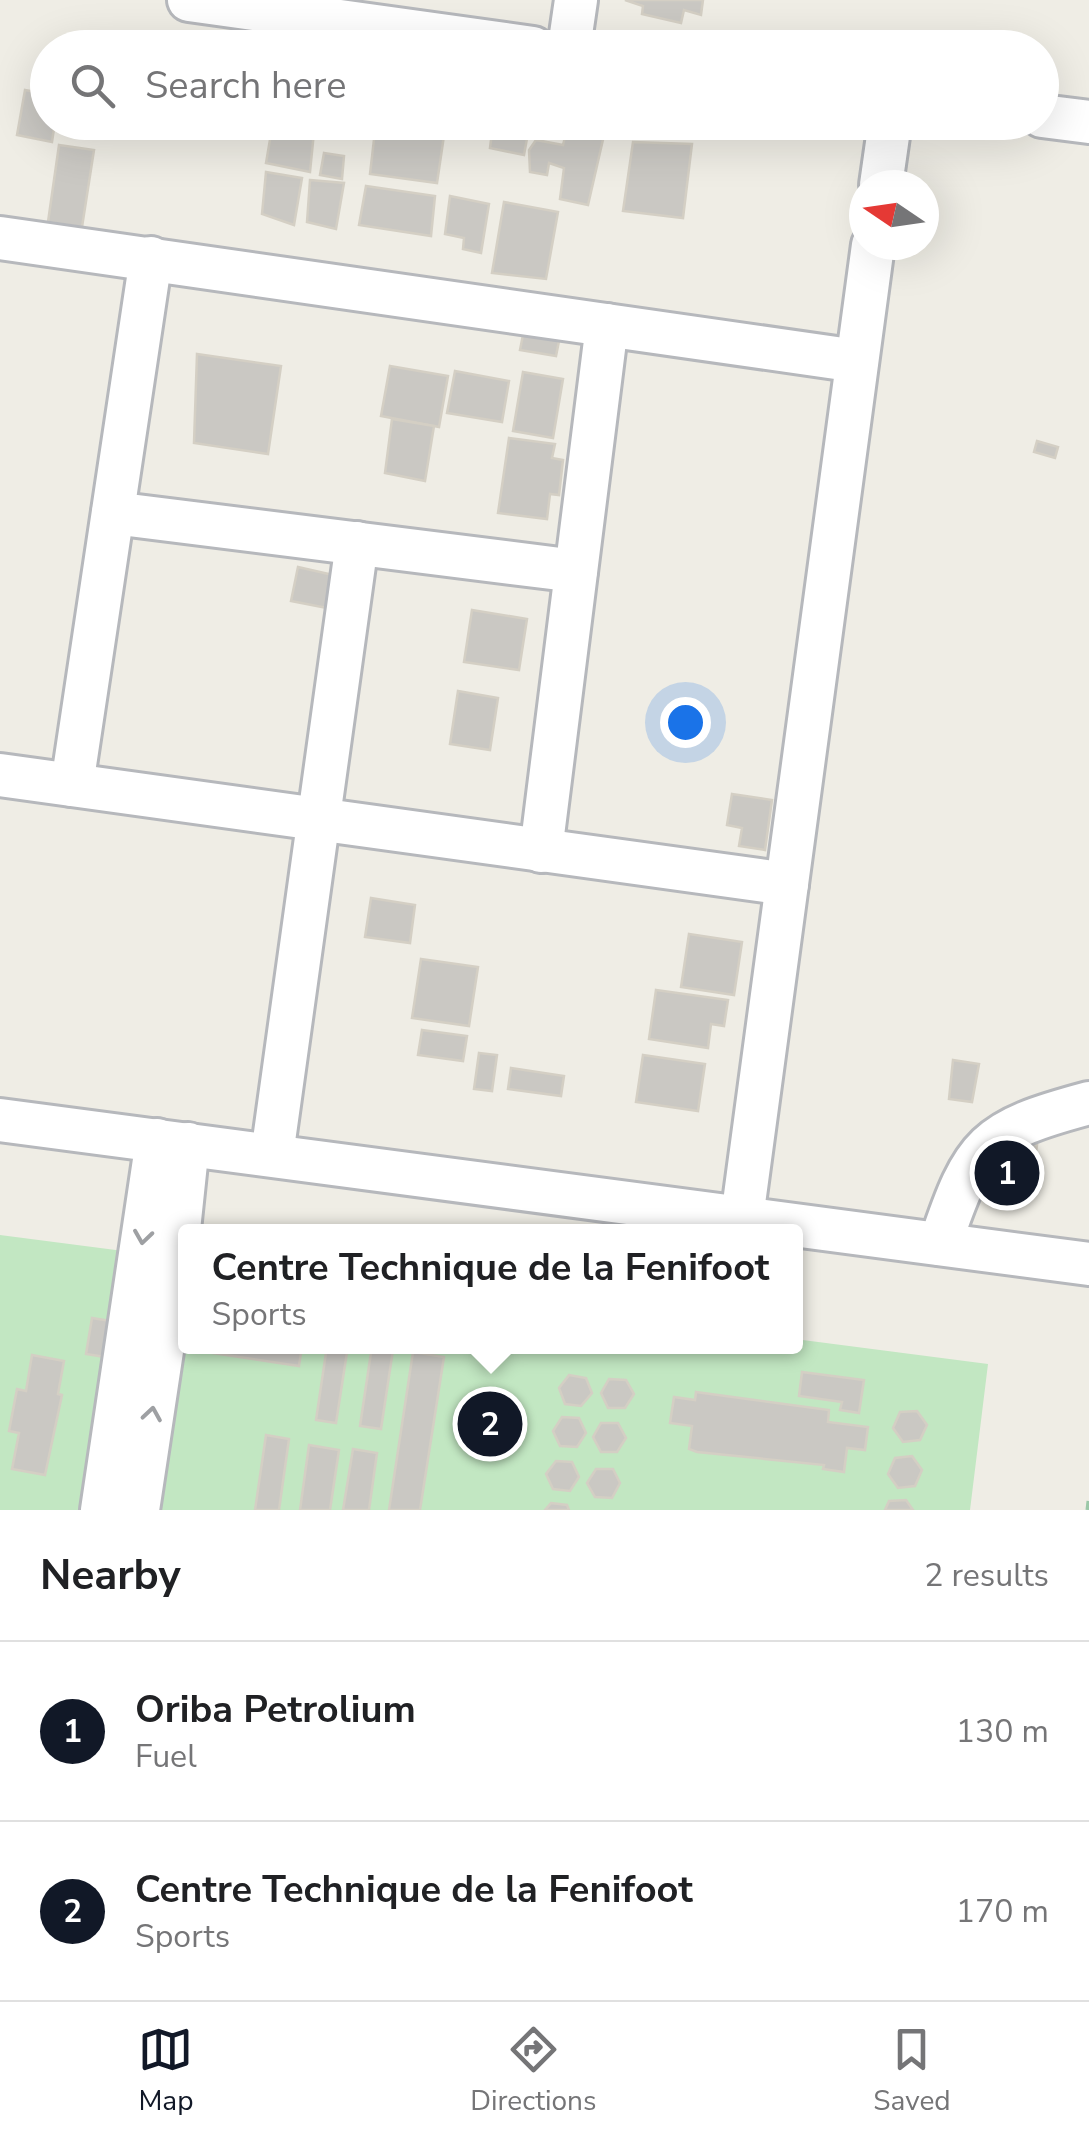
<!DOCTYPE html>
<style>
:root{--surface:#fff;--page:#f2f2f2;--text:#202124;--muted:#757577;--line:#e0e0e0;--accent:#111827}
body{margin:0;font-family:"Nunito Sans",sans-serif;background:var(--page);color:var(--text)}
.compass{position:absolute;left:849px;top:170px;width:90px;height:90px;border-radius:50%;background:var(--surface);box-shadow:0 10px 40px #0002;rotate:283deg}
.you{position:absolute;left:685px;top:722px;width:35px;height:35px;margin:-25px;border:8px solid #fff;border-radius:50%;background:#1a73e8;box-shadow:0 0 0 15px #1a73e833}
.badge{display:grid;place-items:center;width:65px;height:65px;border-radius:50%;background:var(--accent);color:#fff;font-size:32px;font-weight:700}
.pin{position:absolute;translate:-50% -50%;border:5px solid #fff;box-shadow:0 2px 10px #0006}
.popup{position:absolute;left:178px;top:1224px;width:625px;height:130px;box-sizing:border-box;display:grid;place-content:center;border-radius:10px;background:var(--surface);filter:drop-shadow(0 2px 8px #0005);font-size:32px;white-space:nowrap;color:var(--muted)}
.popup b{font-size:38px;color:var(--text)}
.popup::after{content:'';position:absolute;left:50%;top:100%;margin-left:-20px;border:20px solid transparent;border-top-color:var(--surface)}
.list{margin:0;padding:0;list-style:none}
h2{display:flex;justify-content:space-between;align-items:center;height:130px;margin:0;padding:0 40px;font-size:42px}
h2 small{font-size:32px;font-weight:400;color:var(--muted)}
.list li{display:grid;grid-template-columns:65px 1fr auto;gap:30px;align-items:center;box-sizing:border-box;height:180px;padding:0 40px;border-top:2px solid var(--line)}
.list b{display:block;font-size:38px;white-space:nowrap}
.list p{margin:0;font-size:32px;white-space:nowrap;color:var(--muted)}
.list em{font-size:32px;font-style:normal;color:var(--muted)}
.icon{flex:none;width:55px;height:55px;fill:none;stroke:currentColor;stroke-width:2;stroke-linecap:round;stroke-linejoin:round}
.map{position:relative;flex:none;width:1089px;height:1510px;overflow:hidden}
.search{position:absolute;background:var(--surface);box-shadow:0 10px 40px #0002;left:30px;right:30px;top:30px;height:110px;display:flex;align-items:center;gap:25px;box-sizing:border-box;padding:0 35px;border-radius:55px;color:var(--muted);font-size:38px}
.sheet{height:490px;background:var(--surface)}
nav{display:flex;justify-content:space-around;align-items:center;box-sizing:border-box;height:140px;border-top:2px solid var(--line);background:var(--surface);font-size:28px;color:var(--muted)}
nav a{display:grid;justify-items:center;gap:5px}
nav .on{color:var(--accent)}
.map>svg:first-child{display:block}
.green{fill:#c2e7c2}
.building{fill:#cac8c3;stroke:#d4cfc4;stroke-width:2.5}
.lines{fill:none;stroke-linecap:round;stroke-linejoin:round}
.minor-casing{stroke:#b6b8bc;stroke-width:48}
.path{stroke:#9bc8a8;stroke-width:5;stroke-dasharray:10 5;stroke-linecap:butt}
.minor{stroke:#fff;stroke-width:42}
.oneway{stroke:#9ea0a3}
</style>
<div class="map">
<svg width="1089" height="1510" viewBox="0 0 1089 1510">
<rect width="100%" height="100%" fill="#efede5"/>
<polygon class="green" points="0,1235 185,1259 185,1346 795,1346 795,1339 988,1364 970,1510 0,1510"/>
<g class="building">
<polygon points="625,0 703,0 701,15 684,10 681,23 642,14 643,6"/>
<polygon points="25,90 48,94 48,122 55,122 52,142 17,135"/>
<polygon points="273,122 315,122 310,172 266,163"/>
<polygon points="376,122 446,122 437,183 370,174"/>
<polygon points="474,122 530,122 524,155 490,148 492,132 473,129"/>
<polygon points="569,122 607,122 588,205 560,199 564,168 549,163 547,175 530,172 529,150 536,140 563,145"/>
<polygon points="633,142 692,144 683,218 623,211"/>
<polygon points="59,145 94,150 82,227 48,222"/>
<polygon points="324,153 344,156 342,179 320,175"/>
<polygon points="266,172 302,178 294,225 262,214"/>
<polygon points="310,180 344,183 336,229 307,222"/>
<polygon points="366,186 435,196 431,236 359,225"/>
<polygon points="450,196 489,204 481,253 463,249 464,238 445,234"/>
<polygon points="504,202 558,212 546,279 492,273"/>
<polygon points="524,330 560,336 556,356 520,350"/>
<polygon points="197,354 281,366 268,454 194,443"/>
<polygon points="390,366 448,376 439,427 381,416"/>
<polygon points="455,371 509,381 502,422 447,413"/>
<polygon points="523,372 563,379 553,438 513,431"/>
<polygon points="392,419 434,426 425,481 385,473"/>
<polygon points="509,438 555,444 552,458 563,460 559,495 550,494 547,519 498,513"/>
<polygon points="1037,441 1058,447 1055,458 1034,452"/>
<polygon points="298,567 333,575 327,608 291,601"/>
<polygon points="472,610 527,619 519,670 464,662"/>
<polygon points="458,691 498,698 490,750 450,744"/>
<polygon points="732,794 772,800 765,850 739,846 742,828 727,825"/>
<polygon points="371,898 415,905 410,943 365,937"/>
<polygon points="689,934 742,942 734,995 681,987"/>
<polygon points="421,959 478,967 469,1026 412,1018"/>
<polygon points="656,990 728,1000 724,1026 711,1024 708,1048 649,1039"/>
<polygon points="422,1030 467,1036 463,1061 418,1055"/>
<polygon points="479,1053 497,1055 492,1091 474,1089"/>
<polygon points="643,1055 705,1064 698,1111 636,1102"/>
<polygon points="953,1060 979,1064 972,1102 949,1099"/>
<polygon points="511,1068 564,1076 561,1096 508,1089"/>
<polygon points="1002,1139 1037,1145 1029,1198 994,1190"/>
<polygon points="92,1318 111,1321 105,1357 86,1354"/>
<polygon points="213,1346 302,1346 299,1366 212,1353"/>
<polygon points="327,1346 348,1346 336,1423 316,1420"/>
<polygon points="372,1346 393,1350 381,1429 360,1426"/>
<polygon points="413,1352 444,1357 420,1510 389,1510"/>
<polygon points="32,1355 64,1361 58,1394 62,1395 45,1475 12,1469 19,1433 9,1431 17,1389 26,1391"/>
<polygon points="802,1372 864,1380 859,1413 840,1410 842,1402 799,1396"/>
<polygon points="569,1375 586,1378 592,1393 581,1406 565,1404 559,1388"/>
<polygon points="609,1379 626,1380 634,1394 625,1408 608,1408 601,1393"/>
<polygon points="696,1392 829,1410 828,1422 868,1427 865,1450 847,1448 844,1472 823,1469 824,1465 697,1452 689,1449 692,1426 670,1423 674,1397 695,1400"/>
<polygon points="917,1411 927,1425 920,1440 903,1442 893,1428 900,1412"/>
<polygon points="562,1417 579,1418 586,1433 577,1447 560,1446 553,1431"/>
<polygon points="601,1423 618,1423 626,1438 617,1452 601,1452 593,1437"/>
<polygon points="266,1435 289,1439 279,1510 255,1510"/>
<polygon points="309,1445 339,1450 330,1510 300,1510"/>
<polygon points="353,1449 377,1453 369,1510 343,1510"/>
<polygon points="912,1456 922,1470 915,1486 898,1488 888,1474 895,1458"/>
<polygon points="556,1461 572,1462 579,1477 570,1491 553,1489 546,1474"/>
<polygon points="596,1469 613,1469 620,1483 612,1498 595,1497 587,1483"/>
<polygon points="906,1500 913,1510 885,1510 889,1501"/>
<polygon points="551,1503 567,1505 569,1510 545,1510"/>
</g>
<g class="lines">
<g class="minor-casing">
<g id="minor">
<polyline points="189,0 533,48"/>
<polyline points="569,48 576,0"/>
<polyline points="1042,116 1089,122"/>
<polyline points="881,185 890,122"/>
<polyline points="0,238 857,361"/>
<polyline points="113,513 576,571"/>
<polyline points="0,775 787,884"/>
<polyline points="72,785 151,258"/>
<polyline points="541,851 607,325"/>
<polyline points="0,1120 1089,1264"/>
<polyline points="272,1155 357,543"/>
<polyline points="742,1218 873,245"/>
<path d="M940,1244C974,1143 985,1131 1089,1103"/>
<polyline points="102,1510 157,1140"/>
<polyline points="138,1510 176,1258 188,1144"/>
</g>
</g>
<polyline class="path" points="1088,1510 1089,1501"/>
<use href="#minor" class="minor"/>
</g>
<defs><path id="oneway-chevron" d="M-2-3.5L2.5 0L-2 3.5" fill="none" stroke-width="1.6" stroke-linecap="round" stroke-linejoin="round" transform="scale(2.5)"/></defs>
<g class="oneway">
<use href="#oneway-chevron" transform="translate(143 1237) rotate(98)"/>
<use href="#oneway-chevron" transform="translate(152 1414) rotate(-81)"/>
</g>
</svg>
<svg class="compass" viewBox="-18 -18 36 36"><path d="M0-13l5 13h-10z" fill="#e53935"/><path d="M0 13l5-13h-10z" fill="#757577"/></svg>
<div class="you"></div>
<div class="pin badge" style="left:1007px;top:1173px">1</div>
<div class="pin badge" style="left:490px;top:1424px">2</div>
<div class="popup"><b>Centre Technique de la Fenifoot</b>Sports</div>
<div class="search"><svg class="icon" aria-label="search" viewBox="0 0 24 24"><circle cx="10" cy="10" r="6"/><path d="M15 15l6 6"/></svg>Search here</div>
</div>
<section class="sheet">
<h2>Nearby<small>2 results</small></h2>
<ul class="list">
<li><span class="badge">1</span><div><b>Oriba Petrolium</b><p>Fuel</p></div><em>130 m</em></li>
<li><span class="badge">2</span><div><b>Centre Technique de la Fenifoot</b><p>Sports</p></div><em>170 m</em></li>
</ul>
</section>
<nav>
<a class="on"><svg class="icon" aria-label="map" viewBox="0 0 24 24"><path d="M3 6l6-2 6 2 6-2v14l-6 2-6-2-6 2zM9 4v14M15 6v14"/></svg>Map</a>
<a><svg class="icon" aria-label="directions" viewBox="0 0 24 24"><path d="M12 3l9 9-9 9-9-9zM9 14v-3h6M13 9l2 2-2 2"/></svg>Directions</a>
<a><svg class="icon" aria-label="saved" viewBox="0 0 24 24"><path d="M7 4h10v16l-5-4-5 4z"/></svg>Saved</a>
</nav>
